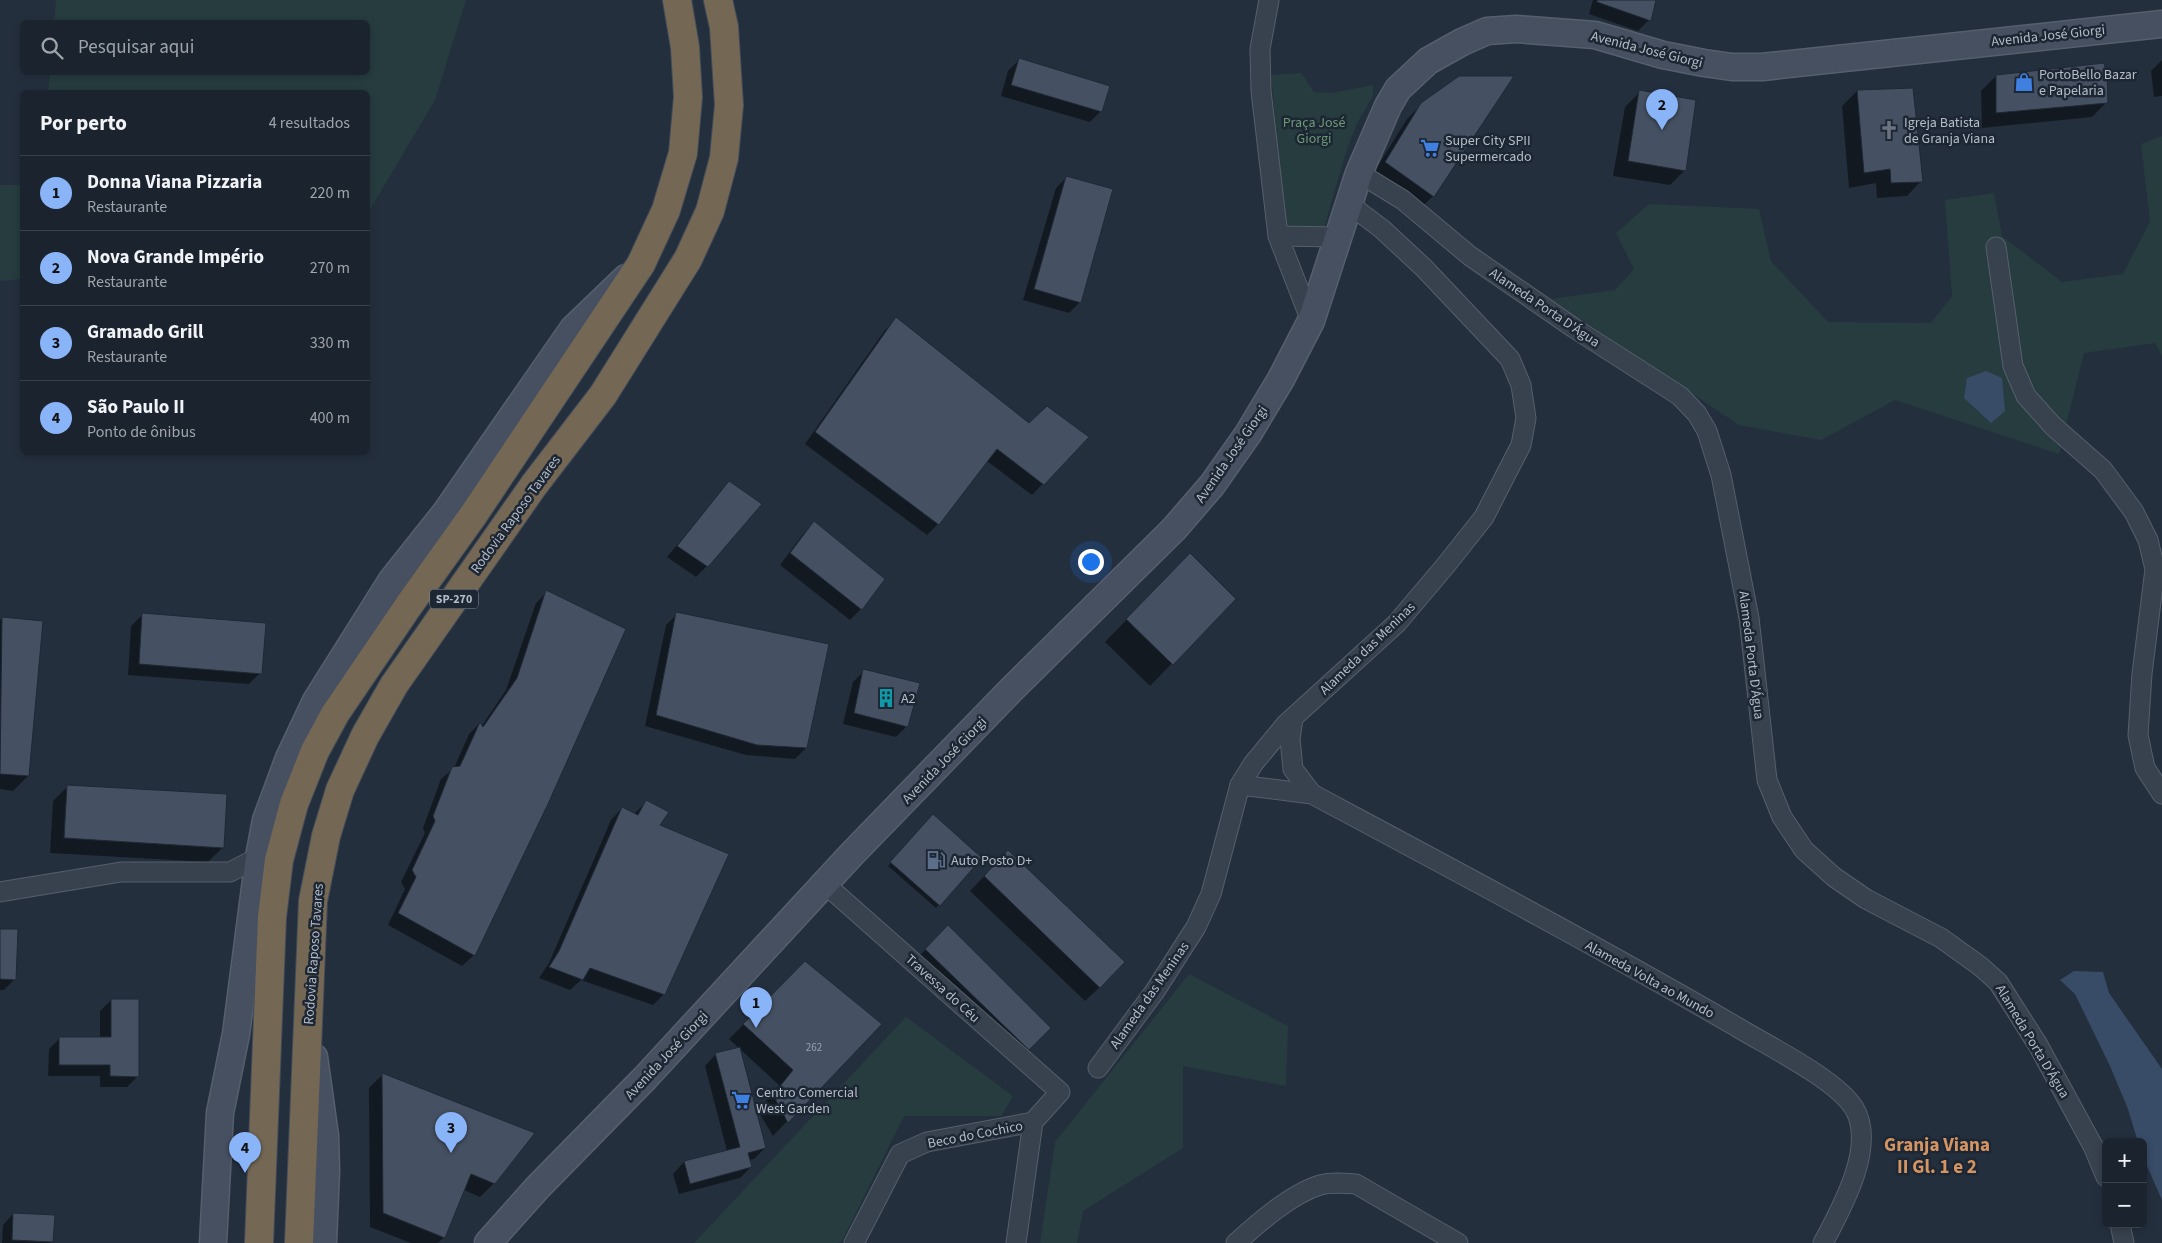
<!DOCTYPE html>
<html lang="pt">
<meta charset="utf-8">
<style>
:root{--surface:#1b232e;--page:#282f3a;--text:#f1f3f6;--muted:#a0a4aa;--line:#39404a;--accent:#8ab4f8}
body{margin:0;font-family:"Source Sans 3",sans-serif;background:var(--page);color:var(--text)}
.controls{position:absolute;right:15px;bottom:15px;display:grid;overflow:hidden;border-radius:8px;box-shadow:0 2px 8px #0003}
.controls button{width:45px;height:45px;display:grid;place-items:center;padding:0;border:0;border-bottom:1px solid var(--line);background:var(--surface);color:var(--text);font:25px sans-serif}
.you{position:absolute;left:1090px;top:561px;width:18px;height:18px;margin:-12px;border:4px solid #fff;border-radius:50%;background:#1a73e8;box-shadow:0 0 0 8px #1a73e833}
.badge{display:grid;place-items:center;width:32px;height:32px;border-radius:50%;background:var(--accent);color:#111;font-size:16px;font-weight:700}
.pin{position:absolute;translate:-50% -41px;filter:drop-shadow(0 1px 2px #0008)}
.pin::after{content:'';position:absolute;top:26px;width:18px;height:15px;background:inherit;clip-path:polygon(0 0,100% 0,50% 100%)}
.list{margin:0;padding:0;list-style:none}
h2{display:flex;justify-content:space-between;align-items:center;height:65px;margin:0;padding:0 20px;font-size:21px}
h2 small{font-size:16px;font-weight:400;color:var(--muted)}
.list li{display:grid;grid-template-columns:32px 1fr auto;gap:15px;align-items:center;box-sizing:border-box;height:75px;padding:0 20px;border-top:1px solid var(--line)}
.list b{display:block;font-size:19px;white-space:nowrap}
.list p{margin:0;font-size:16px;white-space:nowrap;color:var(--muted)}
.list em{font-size:16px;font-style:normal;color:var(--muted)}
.icon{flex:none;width:28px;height:28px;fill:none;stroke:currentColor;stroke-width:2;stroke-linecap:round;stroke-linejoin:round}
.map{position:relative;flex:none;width:2162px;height:1243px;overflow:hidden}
.search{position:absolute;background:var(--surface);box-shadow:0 2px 8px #0003;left:20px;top:20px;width:350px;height:55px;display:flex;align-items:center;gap:12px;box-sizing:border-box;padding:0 18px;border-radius:8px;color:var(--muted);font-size:19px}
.panel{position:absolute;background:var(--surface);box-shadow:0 2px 8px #0003;left:20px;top:90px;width:350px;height:365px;border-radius:8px}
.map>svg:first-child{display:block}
.green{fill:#263c3f}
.water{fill:#394c67}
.shadow{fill:#0007}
.building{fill:#455162;stroke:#1f2835}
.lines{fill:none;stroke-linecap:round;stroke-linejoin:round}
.street-casing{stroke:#565f6c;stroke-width:21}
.secondary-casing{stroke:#565f6c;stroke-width:29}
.highway-casing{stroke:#434c59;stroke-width:30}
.street{stroke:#38414e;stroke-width:19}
.secondary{stroke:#465061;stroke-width:26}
.highway{stroke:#746855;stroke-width:28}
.labels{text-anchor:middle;stroke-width:5;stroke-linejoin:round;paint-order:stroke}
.number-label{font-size:11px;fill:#98a1af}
.shield{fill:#1d2633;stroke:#878f9c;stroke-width:1}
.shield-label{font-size:12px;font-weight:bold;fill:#b4bcc9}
.street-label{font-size:14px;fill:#b4bcc9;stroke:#1d2633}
.poi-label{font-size:14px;fill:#b4bcc9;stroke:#1d2633;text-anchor:start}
.park-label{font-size:14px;fill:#6b9a76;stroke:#1d2633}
.district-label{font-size:19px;font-weight:bold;fill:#d59563;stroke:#1d2633}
</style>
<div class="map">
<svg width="2162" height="1243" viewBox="0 0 2162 1243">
<rect width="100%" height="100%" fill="#242f3e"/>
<g class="green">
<polygon points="56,0 466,0 435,100 368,213 368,92 48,92 50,73 368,72 368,22 54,22"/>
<polygon points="1301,73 1314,92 1331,93 1373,85 1373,96 1357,123 1346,152 1324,228 1316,235 1285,224 1271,75"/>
<polygon points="2162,136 2162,356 2155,343 2084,353 2059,454 1895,400 1821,440 1739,425 1551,299 1615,290 1634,269 1616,233 1649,204 1759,209 1771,261 1828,322 1931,323 1952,296 1945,200 1994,193 2002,236 2062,282 2123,274 2150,221 2141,144"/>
<polygon points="0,185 22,185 22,279 0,281"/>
<polygon points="1189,974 1288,1026 1286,1086 1183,1066 1183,1148 1083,1211 1077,1243 1040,1243 1055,1142"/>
<polygon points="906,1017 1013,1096 1001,1116 904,1116 842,1241 838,1243 694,1243"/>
</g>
<g class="water">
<polygon points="1986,371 2002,378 2005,411 1991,423 1964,398 1967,378"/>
<polygon points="2074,971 2103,972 2109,993 2162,1069 2162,1200 2143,1157 2143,1142 2138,1142 2128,1109 2110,1066 2075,994 2060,980"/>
</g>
<g class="shadow">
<polygon points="1593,0 1654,0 1649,20 1638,31 1589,14"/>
<polygon points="1019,60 1101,111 1090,122 1001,96 1008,71"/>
<polygon points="2162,60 2162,96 2154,97 2151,71"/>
<polygon points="1996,76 2107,102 2092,117 1982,128 1981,91"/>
<polygon points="1512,78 1433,196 1418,211 1371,177 1407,119 1422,104"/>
<polygon points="1857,91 1921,181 1907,196 1877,198 1876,183 1849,188 1842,106"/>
<polygon points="1640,92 1685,170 1670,185 1613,176 1625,107"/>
<polygon points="1067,177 1080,302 1069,313 1023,300 1056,188"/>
<polygon points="896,319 1029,425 1087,437 1032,495 987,461 938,524 927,535 805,444 885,330"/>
<polygon points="729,483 707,566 696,577 667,557"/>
<polygon points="814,523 861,609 850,620 780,565 803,534"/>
<polygon points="1168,577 1234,599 1150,686 1105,642"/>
<polygon points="547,592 547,804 474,955 462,966 388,925 405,889 401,882 425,833 423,828 441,779 454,768 469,734 479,724 481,727 506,690 536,603"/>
<polygon points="677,614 806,748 795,759 746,755 645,726 666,625"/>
<polygon points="142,615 260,673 249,684 128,675 131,626"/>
<polygon points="2,618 28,776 13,791 0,789 0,620"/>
<polygon points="864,671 907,726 896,737 843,724 853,682"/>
<polygon points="68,786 223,847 208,862 50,853 53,801"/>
<polygon points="646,802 659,825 664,994 653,1005 581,980 570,990 539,978 549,963 611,820 622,808 634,814"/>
<polygon points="930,818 981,858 936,908 888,866"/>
<polygon points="993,867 1100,987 1085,1001 970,891"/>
<polygon points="948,927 1049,1028 1013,1064 911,964"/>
<polygon points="0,930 15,979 4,990 0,990"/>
<polygon points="805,962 880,1024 773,1136 758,1111 779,1085 729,1039"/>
<polygon points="111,1000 138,1076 127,1087 100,1087 100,1076 48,1076 49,1049 60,1038 100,1038 100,1011"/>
<polygon points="716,1054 765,1148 754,1159 749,1160 751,1167 740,1178 679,1194 673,1174 684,1162 727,1151 705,1066"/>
<polygon points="382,1075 533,1134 494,1183 480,1197 464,1190 444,1237 438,1243 411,1243 370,1227 369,1088"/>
<polygon points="13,1214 52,1241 50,1243 2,1243 3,1225"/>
</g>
<g class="building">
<polygon points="1597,0 1656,0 1651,21 1597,2"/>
<polygon points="1019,58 1110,86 1102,112 1011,85"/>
<polygon points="2104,63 2107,76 2108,103 1996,113 1996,75"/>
<polygon points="1459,76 1514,76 1434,197 1385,162 1421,103"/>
<polygon points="1913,88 1923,182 1891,183 1890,169 1864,173 1857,90"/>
<polygon points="1639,90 1696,100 1686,171 1628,161"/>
<polygon points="1066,176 1113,189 1081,303 1034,289"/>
<polygon points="896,317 1029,423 1047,406 1089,437 1044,485 997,449 939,525 815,432"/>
<polygon points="729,481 762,504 708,567 677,546"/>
<polygon points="814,521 885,579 862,610 790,553"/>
<polygon points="1190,553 1236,599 1173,665 1126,619"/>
<polygon points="546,590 626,629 548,804 475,956 398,913 416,877 412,870 435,821 433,816 452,767 460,766 480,722 483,727 517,678"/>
<polygon points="676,612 829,644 807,748 757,745 656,715"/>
<polygon points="142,613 266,623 262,674 139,664"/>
<polygon points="2,617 43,621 29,776 0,774"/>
<polygon points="863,669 920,683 908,727 854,713"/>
<polygon points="67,785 227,794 224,848 64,838"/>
<polygon points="646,800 669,812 660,825 729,854 665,995 590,968 583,980 549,967 559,951 622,807 638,815"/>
<polygon points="933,814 982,858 940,906 890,862"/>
<polygon points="1008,850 1125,962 1100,988 984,876"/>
<polygon points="948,925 1051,1028 1029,1050 925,949"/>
<polygon points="0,929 18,929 16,980 0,979"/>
<polygon points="805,961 882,1024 788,1123 773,1095 793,1070 743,1024"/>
<polygon points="111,999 139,999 139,1077 110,1076 110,1065 59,1065 59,1037 111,1037"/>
<polygon points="740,1047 766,1148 748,1153 752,1167 690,1184 684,1161 740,1147 715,1053"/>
<polygon points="382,1073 535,1133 495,1184 471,1174 445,1238 383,1213"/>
<polygon points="13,1213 55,1215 53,1242 12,1240"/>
</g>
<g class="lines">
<g class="street-casing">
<g id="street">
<polyline points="1269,0 1260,49 1261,91 1278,236 1311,321"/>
<polyline points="1359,173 1403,200 1470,256 1574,328 1680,396 1697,414 1707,431 1721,475 1749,618 1767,780 1782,817 1804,850 1834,877 1866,899 1941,938 1980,966 1998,982 2038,1045 2093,1146 2106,1177"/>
<polyline points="1278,236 1338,237"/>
<polyline points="1996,247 2013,366 2026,396 2053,426 2103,470 2134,512 2148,540 2155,569 2142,674 2138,735 2145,768 2162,794"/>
<polyline points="1293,718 1290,739 1293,769 1312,794"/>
<path d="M1240,785L1312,794C1454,870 1597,946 1737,1027C1768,1046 1836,1079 1854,1108C1877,1146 1841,1209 1823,1243"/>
<polyline points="825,884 1060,1092 1033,1122 1016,1243"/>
<polyline points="0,892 121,872 230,872 259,857"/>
<polyline points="1098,1068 1155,991 1196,927 1211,894 1240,785 1253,764 1286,724 1397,623 1446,565 1484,517 1521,445 1526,418 1521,385 1510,359 1424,268 1382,229 1349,204"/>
<polyline points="2120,1224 2124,1243"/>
<polyline points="854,1243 900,1154 927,1142 1033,1122"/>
<path d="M1236,1243C1258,1223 1291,1194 1320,1185C1332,1182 1343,1183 1356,1184L1458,1243"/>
</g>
</g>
<g class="secondary-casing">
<g id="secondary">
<polyline points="314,1057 325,1136 326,1170 323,1243"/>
<polyline points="213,1243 220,1113 236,1034 259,857 266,820 289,758 316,701 392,580 446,512 573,329 626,278"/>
<polyline points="488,1243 538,1187 645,1078 851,855 1011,690 1174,529 1212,485 1248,434 1281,379 1311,321 1359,173 1388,106 1398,89 1428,61 1462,42 1487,31 1516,29 1595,35 1663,55 1704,63 1732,67 1762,67 2162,24"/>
</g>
</g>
<g class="highway-casing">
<g id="highway">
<polyline points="259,1243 272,917 279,860 294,804 315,751 335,714 409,605 474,514 641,264 666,210 683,153 688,97 685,47 677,0"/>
<polyline points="299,1243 313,901 326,836 340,790 365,736 394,685 534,485 603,395 688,259 710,211 724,158 729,105 724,27 718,0"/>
</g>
</g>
<use href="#street" class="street"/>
<use href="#secondary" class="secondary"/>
<use href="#highway" class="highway"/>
</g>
<defs>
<g id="shop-bare" transform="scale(1.5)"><path d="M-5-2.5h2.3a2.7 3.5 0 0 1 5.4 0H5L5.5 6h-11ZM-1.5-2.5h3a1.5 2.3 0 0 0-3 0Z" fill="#3f7fe0" stroke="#1d2633" stroke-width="2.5" paint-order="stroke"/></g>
<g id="church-bare" transform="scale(1.5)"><path d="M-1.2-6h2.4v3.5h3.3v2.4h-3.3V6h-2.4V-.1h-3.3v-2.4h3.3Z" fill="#6b7280" stroke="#1d2633" stroke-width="2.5" paint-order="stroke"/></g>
<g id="supermarket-bare" transform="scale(1.5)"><path d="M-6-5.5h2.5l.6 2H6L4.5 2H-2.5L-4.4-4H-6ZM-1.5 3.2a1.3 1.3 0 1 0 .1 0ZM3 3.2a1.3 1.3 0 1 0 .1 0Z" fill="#3f7fe0" stroke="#1d2633" stroke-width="2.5" paint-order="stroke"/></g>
<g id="building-bare" transform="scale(1.5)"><path d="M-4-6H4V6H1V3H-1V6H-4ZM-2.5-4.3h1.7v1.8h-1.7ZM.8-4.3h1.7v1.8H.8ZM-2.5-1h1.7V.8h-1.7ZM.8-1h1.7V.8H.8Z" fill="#0f9aa8" stroke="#1d2633" stroke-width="2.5" paint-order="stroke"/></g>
<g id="fuel-bare" transform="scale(1.5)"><path d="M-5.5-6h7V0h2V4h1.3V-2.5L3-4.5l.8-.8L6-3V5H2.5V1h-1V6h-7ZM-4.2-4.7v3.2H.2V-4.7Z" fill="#5c6f8a" stroke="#1d2633" stroke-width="2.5" paint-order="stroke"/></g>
</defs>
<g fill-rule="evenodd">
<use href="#shop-bare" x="2024" y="82"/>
<use href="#church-bare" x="1889" y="130"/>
<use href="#supermarket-bare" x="1430" y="148"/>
<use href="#building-bare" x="886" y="698"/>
<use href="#fuel-bare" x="936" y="860"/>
<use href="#supermarket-bare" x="741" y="1100"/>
</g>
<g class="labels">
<g class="number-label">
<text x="814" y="1051">262</text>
</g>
<rect class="shield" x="430" y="589.5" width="48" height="19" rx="4"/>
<g class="shield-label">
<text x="454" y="603">SP-270</text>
</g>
<g class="street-label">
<text transform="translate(2048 35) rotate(-6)" y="5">Avenida José Giorgi</text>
<text transform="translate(1647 49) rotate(14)" y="5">Avenida José Giorgi</text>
<text transform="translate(1545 307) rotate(34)" y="5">Alameda Porta D'Água</text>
<text transform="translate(1231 454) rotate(-55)" y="5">Avenida José Giorgi</text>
<text transform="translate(515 514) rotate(-54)" y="5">Rodovia Raposo Tavares</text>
<text transform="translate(1367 648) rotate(-44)" y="5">Alameda das Meninas</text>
<text transform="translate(1752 655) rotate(83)" y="5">Alameda Porta D'Água</text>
<text transform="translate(944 760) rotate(-46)" y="5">Avenida José Giorgi</text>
<text transform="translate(313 954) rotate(-86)" y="5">Rodovia Raposo Tavares</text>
<text transform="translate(1650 979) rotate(29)" y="5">Alameda Volta ao Mundo</text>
<text transform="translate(943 988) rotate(42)" y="5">Travessa do Céu</text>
<text transform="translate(1149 995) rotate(-55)" y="5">Alameda das Meninas</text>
<text transform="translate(2033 1041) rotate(59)" y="5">Alameda Porta D'Água</text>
<text transform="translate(666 1055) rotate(-47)" y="5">Avenida José Giorgi</text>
<text transform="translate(975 1134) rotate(-11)" y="5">Beco do Cochico</text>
</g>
<g class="poi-label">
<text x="2039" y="79">PortoBello Bazar<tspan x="2039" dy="16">e Papelaria</tspan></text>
<text x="1904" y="127">Igreja Batista<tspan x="1904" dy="16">de Granja Viana</tspan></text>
<text x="1445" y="145">Super City SPII<tspan x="1445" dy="16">Supermercado</tspan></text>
<text x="901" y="703">A2</text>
<text x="951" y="865">Auto Posto D+</text>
<text x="756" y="1097">Centro Comercial<tspan x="756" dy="16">West Garden</tspan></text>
</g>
<g class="park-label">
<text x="1314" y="127">Praça José<tspan x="1314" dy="16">Giorgi</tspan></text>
</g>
<g class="district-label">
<text x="1937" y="1151">Granja Viana<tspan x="1937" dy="22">II Gl. 1 e 2</tspan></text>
</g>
</g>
</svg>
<div class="controls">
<button>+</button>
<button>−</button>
</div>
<div class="you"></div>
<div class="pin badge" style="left:756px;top:1028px">1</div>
<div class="pin badge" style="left:1662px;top:130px">2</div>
<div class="pin badge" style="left:451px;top:1153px">3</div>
<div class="pin badge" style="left:245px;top:1173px">4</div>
<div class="search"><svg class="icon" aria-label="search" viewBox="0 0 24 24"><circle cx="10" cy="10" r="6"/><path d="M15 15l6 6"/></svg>Pesquisar aqui</div>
<section class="panel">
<h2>Por perto<small>4 resultados</small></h2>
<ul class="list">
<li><span class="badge">1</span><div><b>Donna Viana Pizzaria</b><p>Restaurante</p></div><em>220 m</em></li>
<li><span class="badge">2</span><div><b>Nova Grande Império</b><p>Restaurante</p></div><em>270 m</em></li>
<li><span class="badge">3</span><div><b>Gramado Grill</b><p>Restaurante</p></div><em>330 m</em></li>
<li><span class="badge">4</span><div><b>São Paulo II</b><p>Ponto de ônibus</p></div><em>400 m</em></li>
</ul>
</section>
</div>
